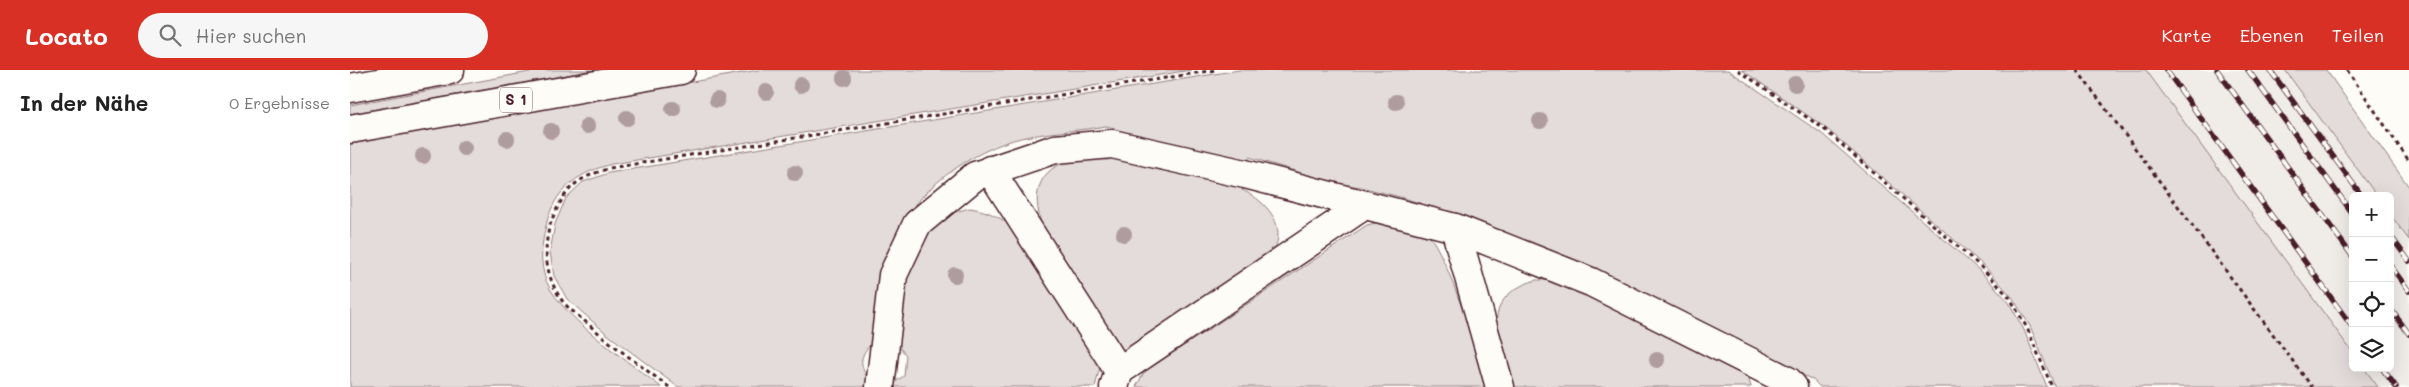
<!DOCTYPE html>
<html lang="de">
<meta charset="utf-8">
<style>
:root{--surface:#fff;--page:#f6f6f6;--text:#222;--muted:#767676;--line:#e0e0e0;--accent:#d93025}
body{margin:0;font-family:Mali,sans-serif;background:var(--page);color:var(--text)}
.controls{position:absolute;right:15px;bottom:15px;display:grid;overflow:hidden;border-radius:8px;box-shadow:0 5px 20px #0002}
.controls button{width:45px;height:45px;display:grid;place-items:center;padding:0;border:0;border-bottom:1px solid var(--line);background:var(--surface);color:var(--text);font:25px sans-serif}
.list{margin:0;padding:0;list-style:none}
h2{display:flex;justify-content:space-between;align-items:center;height:65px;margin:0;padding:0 20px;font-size:21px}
h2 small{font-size:16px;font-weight:400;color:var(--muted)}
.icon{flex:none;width:28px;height:28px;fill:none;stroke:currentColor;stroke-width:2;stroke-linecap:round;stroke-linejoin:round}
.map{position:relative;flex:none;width:2059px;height:317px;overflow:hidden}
header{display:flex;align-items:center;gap:30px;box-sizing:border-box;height:70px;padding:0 25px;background:var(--accent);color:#fff}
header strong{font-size:24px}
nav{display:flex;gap:28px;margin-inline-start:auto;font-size:18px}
.search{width:350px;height:45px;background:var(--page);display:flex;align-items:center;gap:12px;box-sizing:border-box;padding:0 18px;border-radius:28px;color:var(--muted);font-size:19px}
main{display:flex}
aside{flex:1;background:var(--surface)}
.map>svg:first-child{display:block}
.built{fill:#f0ece8}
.green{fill:#e3dcda;stroke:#967e82}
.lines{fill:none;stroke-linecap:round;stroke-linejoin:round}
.minor-casing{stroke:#4a1f2b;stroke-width:31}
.major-casing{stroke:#4a1f2b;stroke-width:31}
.path{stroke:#4a1f2b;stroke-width:3;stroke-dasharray:4 4;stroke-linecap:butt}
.minor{stroke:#fdfcf7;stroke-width:28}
.major{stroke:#fdfcf7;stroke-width:28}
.rail-casing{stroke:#4a1f2b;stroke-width:5.5}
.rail{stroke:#fdfcf7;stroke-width:4;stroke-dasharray:11;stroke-linecap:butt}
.tree{fill:#af9c9f}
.labels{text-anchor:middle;stroke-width:4.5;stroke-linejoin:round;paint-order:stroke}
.shield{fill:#fdfcf7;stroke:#806168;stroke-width:1}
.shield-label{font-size:15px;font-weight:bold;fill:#4a1f2b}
</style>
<header>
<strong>Locato</strong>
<div class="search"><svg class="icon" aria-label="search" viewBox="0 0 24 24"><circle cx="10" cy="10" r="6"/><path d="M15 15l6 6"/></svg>Hier suchen</div>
<nav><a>Karte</a><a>Ebenen</a><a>Teilen</a></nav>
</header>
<main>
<aside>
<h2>In der Nähe<small>0 Ergebnisse</small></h2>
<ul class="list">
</ul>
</aside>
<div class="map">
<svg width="2059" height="317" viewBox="0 0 2059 317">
<rect width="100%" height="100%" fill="#fdfcf7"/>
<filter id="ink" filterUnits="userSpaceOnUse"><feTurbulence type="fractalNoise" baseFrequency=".02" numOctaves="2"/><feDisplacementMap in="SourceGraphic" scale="10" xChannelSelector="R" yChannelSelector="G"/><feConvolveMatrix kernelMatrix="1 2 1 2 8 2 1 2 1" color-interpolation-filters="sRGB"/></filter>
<g filter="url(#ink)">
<g class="built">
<polygon points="1796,0 1935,0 2027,126 2003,126 2003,283"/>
<polygon points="2040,144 2059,170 2059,317 2028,317 2014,298 2040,298"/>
</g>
<g class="green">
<polygon points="190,0 244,0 0,44 0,35"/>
<path d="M408,0H841L262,94C231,102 208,116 198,148C193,166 189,185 194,204C202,242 281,293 311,317H0V74Z"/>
<path d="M889,0H1378L1471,63L1628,199L1658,231L1674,260L1697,317H1470L1463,310L1282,220L1130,152L1050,127L1011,117L984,113L899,87L892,120C911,128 933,149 927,172C926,178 921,184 917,190L775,283L765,278L694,164C691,151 685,135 688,122C694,89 732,86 758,90L765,58L756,56C731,61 706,61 681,66C634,73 567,116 550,161C546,172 545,184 542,195C537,220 532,244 526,269C508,286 508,293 521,314V317H328L257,264L217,229L204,206L200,182L205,154L216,128L233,112L259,103Z"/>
<polygon points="1392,0 1796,0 2003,283 2003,298 2014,298 2028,317 1705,317 1680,256 1662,227 1633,195 1476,58"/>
<polygon points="1935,0 1976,0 2059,117 2059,170 2040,144 2040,126 2027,126"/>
<path d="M620,138C640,141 652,148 667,161L751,293L745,317H540V315L554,306L556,285L544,271C550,235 553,194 573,163C581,150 606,141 620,138Z"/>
<path d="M1034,151C1044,154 1072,159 1078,165C1097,182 1128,288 1138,317H786L794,302L1017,155Z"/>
<path d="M1186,210H1200L1217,214L1390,300L1399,310L1401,317H1161C1150,271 1125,229 1186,210Z"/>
</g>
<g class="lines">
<g class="minor-casing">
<g id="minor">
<polyline points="640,100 769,301"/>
<polyline points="1105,158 1150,317"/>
<polyline points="530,317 543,205 567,154 625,106 705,79 762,74 895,104 1105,158 1241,212 1438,311 1443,317"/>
<polyline points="764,317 769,301 1013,136"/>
</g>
</g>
<g class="major-casing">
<g id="major">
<polyline points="0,18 100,0"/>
<polyline points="0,59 331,0"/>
</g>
</g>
<g class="path">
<polyline points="1388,0 1474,59 1630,196 1660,228 1677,258 1702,317"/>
<polyline points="1727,0 1962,317"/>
<polyline points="1997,0 2059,91"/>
<path d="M319,317C291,296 263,276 237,253C230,247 221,241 214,233C195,209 191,175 203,147C218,114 227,109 260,98L865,0"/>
</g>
<use href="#minor" class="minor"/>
<use href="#major" class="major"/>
<g class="rail-casing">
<g id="rail">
<polyline points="1816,0 2003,258"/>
<polyline points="1867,0 2003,187"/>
<polyline points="1898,0 2003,144"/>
<polyline points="1920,0 2012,126"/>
<polyline points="2040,165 2059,191"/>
<polyline points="2040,195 2059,221"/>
<polyline points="2040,238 2059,264"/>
<polyline points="2032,298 2046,317"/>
</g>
</g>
<use href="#rail" class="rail"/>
</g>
<g class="tree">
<circle cx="494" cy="8" r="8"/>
<circle cx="1445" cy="14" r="8"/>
<circle cx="451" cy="15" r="8"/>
<circle cx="416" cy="22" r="8"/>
<circle cx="367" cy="30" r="8"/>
<circle cx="1046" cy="32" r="8"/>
<circle cx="323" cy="39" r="8"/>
<circle cx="277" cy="48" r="8"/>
<circle cx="1190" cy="51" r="8"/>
<circle cx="237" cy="56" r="8"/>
<circle cx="201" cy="61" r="8"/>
<circle cx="157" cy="69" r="8"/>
<circle cx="114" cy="78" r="8"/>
<circle cx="73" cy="86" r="8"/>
<circle cx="445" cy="103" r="8"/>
<circle cx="774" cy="164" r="8"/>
<circle cx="605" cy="205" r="8"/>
<circle cx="1307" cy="290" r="8"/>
</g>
</g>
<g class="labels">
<rect class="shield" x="150" y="17.5" width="32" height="25" rx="4"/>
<g class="shield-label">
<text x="166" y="35">S 1</text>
</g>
</g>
</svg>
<div class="controls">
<button>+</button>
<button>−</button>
<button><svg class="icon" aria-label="locate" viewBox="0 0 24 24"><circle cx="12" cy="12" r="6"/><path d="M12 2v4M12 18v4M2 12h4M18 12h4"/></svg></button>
<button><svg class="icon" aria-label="layers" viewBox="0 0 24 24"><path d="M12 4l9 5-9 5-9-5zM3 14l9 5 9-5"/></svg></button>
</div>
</div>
</main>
